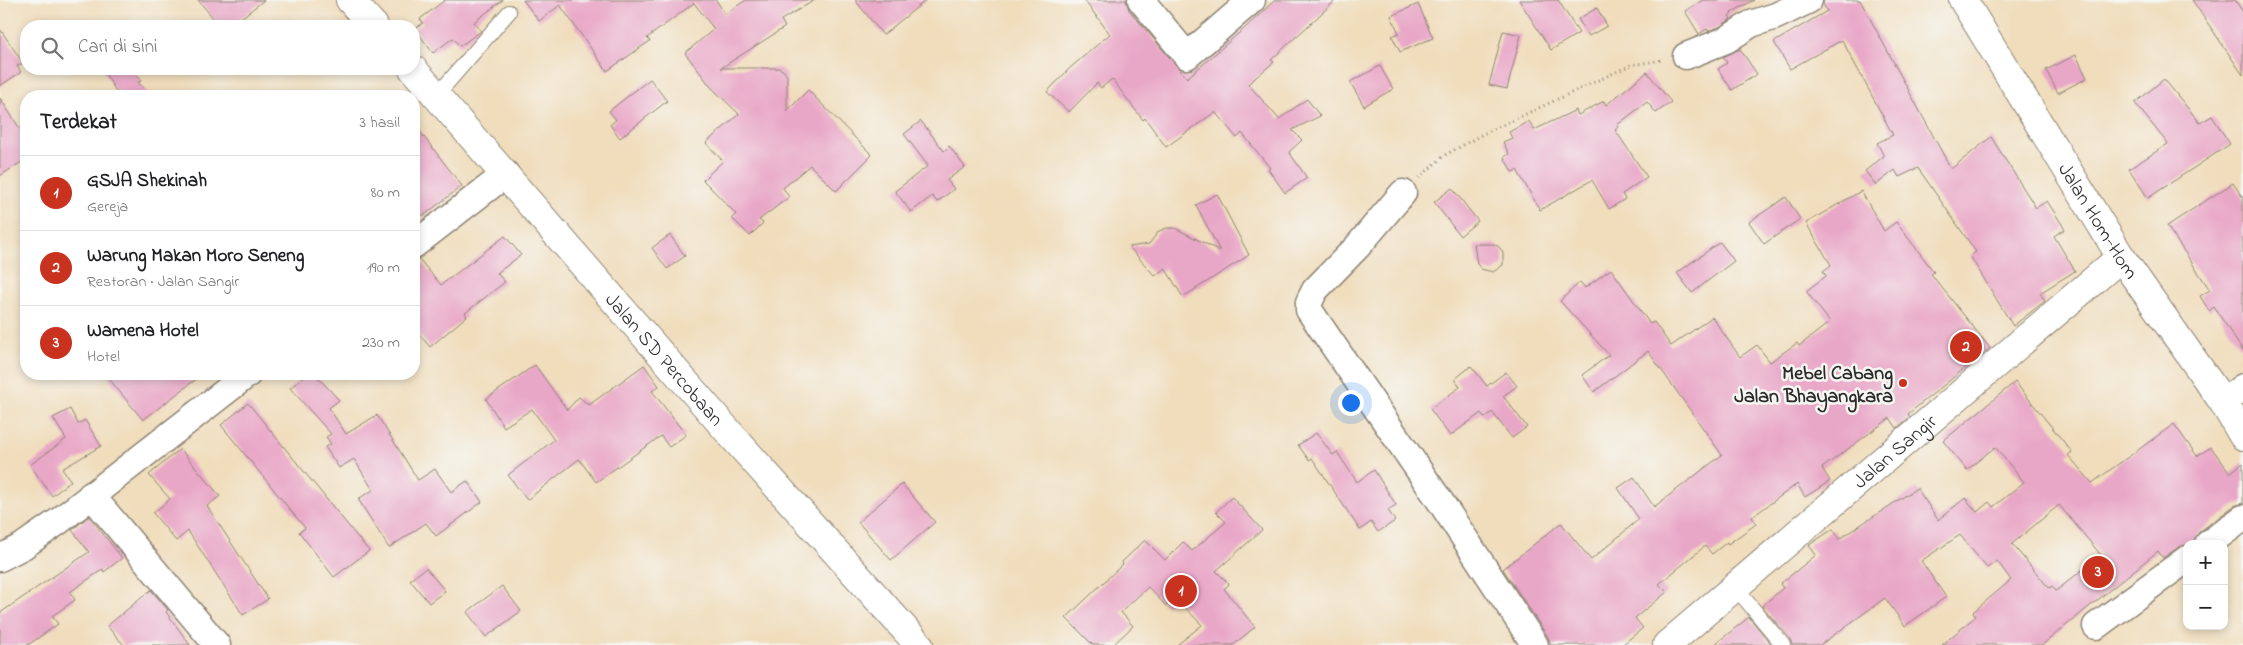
<!DOCTYPE html>
<html lang="id">
<meta charset="utf-8">
<style>
:root{--surface:#fff;--page:#f6f6f6;--text:#202124;--muted:#757577;--line:#e0e0e0;--accent:#c8321e}
body{margin:0;font-family:"Indie Flower",sans-serif;background:var(--page);color:var(--text)}
.controls{position:absolute;right:15px;bottom:15px;display:grid;overflow:hidden;border-radius:10px;box-shadow:0 2px 8px #0003}
.controls button{width:45px;height:45px;display:grid;place-items:center;padding:0;border:0;border-bottom:1px solid var(--line);background:var(--surface);color:var(--text);font:25px sans-serif}
.you{position:absolute;left:1350px;top:402px;width:18px;height:18px;margin:-12px;border:4px solid #fff;border-radius:50%;background:#1a73e8;box-shadow:0 0 0 8px #1a73e833}
.badge{display:grid;place-items:center;width:32px;height:32px;border-radius:50%;background:var(--accent);color:#fff;font-size:16px;font-weight:700}
.pin{position:absolute;translate:-50% -50%;border:2px solid #fff;box-shadow:0 1px 5px #0006}
.list{margin:0;padding:0;list-style:none}
h2{display:flex;justify-content:space-between;align-items:center;height:65px;margin:0;padding:0 20px;font-size:21px}
h2 small{font-size:16px;font-weight:400;color:var(--muted)}
.list li{display:grid;grid-template-columns:32px 1fr auto;gap:15px;align-items:center;box-sizing:border-box;height:75px;padding:0 20px;border-top:1px solid var(--line)}
.list b{display:block;font-size:19px;white-space:nowrap}
.list p{margin:0;font-size:16px;white-space:nowrap;color:var(--muted)}
.list em{font-size:16px;font-style:normal;color:var(--muted)}
.icon{flex:none;width:28px;height:28px;fill:none;stroke:currentColor;stroke-width:2;stroke-linecap:round;stroke-linejoin:round}
.map{position:relative;flex:none;width:2243px;height:645px;overflow:hidden}
.search{position:absolute;background:var(--surface);box-shadow:0 2px 8px #0003;left:20px;top:20px;width:400px;height:55px;display:flex;align-items:center;gap:12px;box-sizing:border-box;padding:0 18px;border-radius:20px;color:var(--muted);font-size:19px}
.panel{position:absolute;background:var(--surface);box-shadow:0 2px 8px #0003;left:20px;top:90px;width:400px;height:290px;border-radius:20px}
.map>svg:first-child{display:block}
.building{fill:#e9a7c7;fill-rule:evenodd}
.lines{fill:none;stroke-linecap:round;stroke-linejoin:round}
.service-casing{stroke:#8e8474;stroke-width:16}
.minor-casing{stroke:#8e8474;stroke-width:29}
.tertiary-casing{stroke:#8e8474;stroke-width:30}
.trunk-casing{stroke:#8e8474;stroke-width:30}
.path{stroke:#8e8474;stroke-width:3;stroke-dasharray:1 4;stroke-linecap:butt}
.service{stroke:#fff;stroke-width:14}
.minor{stroke:#fff;stroke-width:26}
.tertiary{stroke:#fff;stroke-width:28}
.trunk{stroke:#fff;stroke-width:28}
.poi-dot{fill:#c8321e;stroke:#f6f6f2;stroke-width:2}
.labels{text-anchor:middle;stroke-width:5;stroke-linejoin:round;paint-order:stroke}
.street-label{font-size:20px;fill:#2b2b2b;stroke:#f6f6f2}
.poi-label{font-size:20px;font-weight:bold;fill:#2b2b2b;stroke:#f6f6f2;text-anchor:end}
</style>
<div class="map">
<svg width="2243" height="645" viewBox="0 0 2243 645">
<rect width="100%" height="100%" fill="#f6f6f2"/>
<filter id="ink" filterUnits="userSpaceOnUse"><feTurbulence type="fractalNoise" baseFrequency=".02" numOctaves="2"/><feDisplacementMap in="SourceGraphic" scale="10" xChannelSelector="R" yChannelSelector="G"/><feConvolveMatrix kernelMatrix="1 2 1 2 8 2 1 2 1" color-interpolation-filters="sRGB"/></filter>
<filter id="wash" filterUnits="userSpaceOnUse"><feTurbulence type="fractalNoise" baseFrequency=".0096" numOctaves="4" result="noise"/><feDisplacementMap in="SourceGraphic" scale="20" xChannelSelector="R" yChannelSelector="G"/><feGaussianBlur stdDeviation="1.12" result="paint"/><feColorMatrix in="noise" values="0 0 0 0 0 0 0 0 0 0 0 0 0 0 0 0 0 1.4 0 .05"/><feComposite in="paint" operator="in"/></filter>
<g filter="url(#wash)">
<rect width="100%" height="100%" fill="#f0ddbc"/>
<g id="blocks">
<g class="building">
<polygon points="198,0 264,0 231,26 220,26"/>
<polygon points="445,0 503,0 474,22 481,31 460,46 453,38 433,53 415,29 423,23 420,19"/>
<polygon points="523,0 716,0 725,14 746,0 815,0 781,20 785,27 721,68 779,68 784,71 787,76 787,111 808,90 872,155 836,191 810,165 783,188 789,197 759,220 763,223 750,236 732,218 736,214 703,180 723,161 706,143 739,114 711,87 685,53 714,29 694,3 647,38 650,41 607,71 560,5 539,21"/>
<polygon points="855,0 926,0 883,35"/>
<polygon points="1084,0 1126,0 1129,10 1187,78 1246,27 1275,0 1336,0 1271,60 1274,62 1248,84 1279,119 1307,99 1320,116 1292,130 1302,140 1289,152 1307,178 1285,193 1268,169 1270,168 1242,133 1237,138 1215,112 1166,147 1145,118 1143,120 1112,79 1101,88 1097,83 1069,112 1047,92 1070,68 1110,34"/>
<polygon points="1519,0 1558,0 1579,33 1551,50"/>
<polygon points="1703,0 1754,0 1731,13 1732,14 1729,16 1731,19 1719,27 1708,31 1707,29 1699,34 1685,11"/>
<polygon points="1824,0 1860,0 1951,169 1991,137 2036,208 2047,201 2065,229 2054,236 2075,271 2040,293 2045,301 2013,326 1970,256 1976,252 1918,168 1899,177 1895,170 1876,185 1865,171 1884,156 1877,143 1893,135 1842,40 1790,69 1774,42 1827,11 1823,4"/>
<polygon points="2192,0 2235,0 2243,12 2243,75"/>
<polygon points="1418,4 1433,38 1400,52 1392,36 1399,33 1391,16"/>
<polygon points="1597,8 1607,26 1589,36 1578,19"/>
<polygon points="0,29 23,63 17,66 21,72 0,86"/>
<polygon points="1503,31 1521,35 1507,89 1489,85"/>
<polygon points="1740,49 1757,74 1732,90 1718,69 1727,63 1723,57"/>
<polygon points="2076,55 2087,78 2058,93 2046,70"/>
<polygon points="1380,66 1393,89 1364,106 1350,82"/>
<polygon points="102,69 133,69 141,81 138,82 150,96 119,96"/>
<polygon points="1647,72 1671,102 1656,113 1647,102 1617,125 1618,128 1615,130 1647,177 1622,194 1625,199 1609,209 1592,180 1540,210 1517,170 1512,172 1504,157 1509,154 1503,142 1512,138 1509,132 1529,121 1534,130 1576,110 1578,115 1604,101 1606,105"/>
<polygon points="650,79 667,101 620,138 610,125 616,120 609,111"/>
<polygon points="2164,79 2200,123 2212,116 2230,144 2148,198 2129,169 2168,144 2135,103"/>
<polygon points="0,98 26,138 26,159 0,176"/>
<polygon points="921,121 944,151 949,146 965,167 947,180 954,189 937,202 932,196 911,212 895,191 928,166 904,134"/>
<polygon points="414,124 462,186 423,216 414,204"/>
<polygon points="2233,183 2243,198 2243,351 2214,307 2209,311 2200,296 2210,290 2167,226"/>
<polygon points="1452,188 1478,221 1460,236 1434,202"/>
<polygon points="1861,191 1884,231 1896,222 1934,272 1931,274 1990,348 1908,414 1910,417 1897,428 1890,418 1822,468 1830,481 1805,497 1797,484 1752,517 1756,524 1728,544 1727,542 1712,554 1705,546 1659,584 1667,592 1635,618 1643,628 1622,645 1551,645 1548,637 1503,569 1561,523 1591,560 1639,519 1618,488 1634,477 1654,507 1722,455 1648,351 1594,392 1582,375 1609,355 1560,301 1580,282 1585,288 1611,269 1650,324 1654,322 1671,346 1712,317 1740,357 1757,345 1770,362 1797,343 1799,346 1830,322 1806,291 1826,276 1823,271 1831,265 1806,223"/>
<polygon points="1217,194 1249,255 1183,297 1165,268 1155,276 1129,247 1149,244 1159,231 1167,228 1175,228 1220,251 1196,205"/>
<polygon points="1786,197 1800,219 1764,244 1749,222"/>
<polygon points="670,235 685,256 667,269 652,248"/>
<polygon points="505,236 521,255 497,273 505,282 465,313 467,316 430,347 414,328 414,260 419,259 441,285"/>
<polygon points="1720,242 1734,261 1692,293 1677,273"/>
<polygon points="1474,244 1494,244 1499,247 1503,252 1503,265 1493,272 1481,269 1477,264"/>
<polygon points="535,365 567,410 579,397 589,405 644,365 659,386 652,391 686,435 669,447 661,436 596,482 579,459 527,500 508,475 554,440 532,409 504,427 486,399"/>
<polygon points="1471,366 1487,386 1506,372 1517,386 1503,396 1527,427 1512,438 1492,412 1485,418 1481,413 1450,436 1430,409 1460,387 1455,379"/>
<polygon points="105,374 203,374 143,420"/>
<polygon points="307,374 315,374 339,400 329,408 346,434 377,415 418,480 435,469 451,492 467,481 482,502 436,536 426,523 389,548 358,499 373,490 354,459 339,468 325,447 331,444 326,437 331,434 290,388"/>
<path d="M2015,382L2072,452L2068,455L2092,483L2174,424L2197,456L2211,447L2230,473L2243,463V503L2234,506L2199,532L2193,544L2179,547L2163,558L2158,551L2042,645H1942L1976,616L1973,612L2011,580L1997,561L1987,568L1960,535L1921,561L1946,597L1905,626L1885,598L1820,645H1792L1790,639L1762,606L1783,588L1780,584L1816,555L1809,545L1833,529L1839,539L1917,488L1938,520L1965,498L1977,512L1989,502L1993,507L2024,482L1995,447L1967,470L1943,441ZM2059,505L2101,555L2056,591L2052,586L2049,588L2012,544Z"/>
<polygon points="248,403 369,551 334,577 299,532 305,528 221,425"/>
<polygon points="70,409 78,424 85,420 101,446 62,469 71,481 52,496 30,465 66,439 53,418"/>
<polygon points="1316,433 1333,455 1337,452 1357,482 1374,470 1396,505 1388,510 1395,521 1378,532 1371,522 1360,530 1312,458 1309,460 1298,445"/>
<polygon points="180,449 220,496 207,506 268,599 243,615 188,531 176,541 153,513 170,499 149,475"/>
<polygon points="902,484 935,522 891,560 858,522"/>
<polygon points="1232,497 1262,530 1216,571 1229,584 1224,589 1255,627 1233,645 1177,645 1202,625 1175,597 1166,606 1148,587 1121,612 1133,626 1113,645 1093,645 1066,618 1123,564 1122,562 1145,540 1165,560 1183,542 1192,551 1226,522 1216,512"/>
<polygon points="89,516 122,558 104,572 103,569 70,592 75,600 52,616 58,624 28,645 0,645 0,613 89,552 72,530"/>
<polygon points="426,568 445,591 429,603 410,580"/>
<polygon points="502,586 521,611 486,637 467,612"/>
<polygon points="151,590 168,610 166,612 190,645 124,645 107,626"/>
<polygon points="1749,617 1772,645 1714,645"/>
</g>
</g>
</g>
<g filter="url(#ink)">
<use href="#blocks" fill-opacity="0" stroke="#8e8474" stroke-width="1"/>
<g class="lines">
<g class="service-casing">
<g id="service">
<polyline points="437,95 509,12"/>
<polyline points="1735,587 1783,645"/>
</g>
</g>
<g class="minor-casing">
<g id="minor">
<polyline points="1141,0 1187,56 1252,0"/>
<polyline points="1686,56 1726,40 1751,24 1776,16 1809,0"/>
<polyline points="1403,193 1357,247 1315,290 1309,302 1309,310 1442,504 1535,645"/>
<polyline points="414,245 506,174"/>
<polyline points="2223,402 2243,387"/>
<polyline points="91,495 217,645"/>
<polyline points="2208,544 2243,518"/>
<polyline points="0,558 23,546 59,521 248,374"/>
<polyline points="2096,626 2187,559"/>
</g>
</g>
<g class="tertiary-casing">
<g id="tertiary">
<polyline points="350,0 374,26"/>
<path id="s1" d="M413,69L733,437L919,645"/>
<path id="s2" d="M1667,645L2121,257"/>
</g>
</g>
<g class="trunk-casing">
<g id="trunk">
<path id="s3" d="M1963,0L2121,257L2223,402L2243,436"/>
</g>
</g>
<polyline class="path" points="1419,178 1445,155 1483,134 1631,65 1663,60"/>
<use href="#service" class="service"/>
<use href="#minor" class="minor"/>
<use href="#tertiary" class="tertiary"/>
<use href="#trunk" class="trunk"/>
</g>
</g>
<circle class="poi-dot" cx="1903" cy="383" r="5"/>
<g class="labels">
<g class="street-label">
<text dy="7" stroke="none"><textPath href="#s3" startOffset="259">Jalan Hom-Hom</textPath></text>
<text dy="7" stroke="none"><textPath href="#s1" startOffset="384">Jalan SD Percobaan</textPath></text>
<text dy="7" stroke="none"><textPath href="#s2" startOffset="299">Jalan Sangir</textPath></text>
</g>
<g class="poi-label">
<text x="1893" y="379">Mebel Cabang<tspan x="1893" dy="23">Jalan Bhayangkara</tspan></text>
</g>
</g>
</svg>
<div class="controls">
<button>+</button>
<button>−</button>
</div>
<div class="you"></div>
<div class="pin badge" style="left:1181px;top:591px">1</div>
<div class="pin badge" style="left:1966px;top:347px">2</div>
<div class="pin badge" style="left:2098px;top:572px">3</div>
<div class="search"><svg class="icon" aria-label="search" viewBox="0 0 24 24"><circle cx="10" cy="10" r="6"/><path d="M15 15l6 6"/></svg>Cari di sini</div>
<section class="panel">
<h2>Terdekat<small>3 hasil</small></h2>
<ul class="list">
<li><span class="badge">1</span><div><b>GSJA Shekinah</b><p>Gereja</p></div><em>80 m</em></li>
<li><span class="badge">2</span><div><b>Warung Makan Moro Seneng</b><p>Restoran · Jalan Sangir</p></div><em>190 m</em></li>
<li><span class="badge">3</span><div><b>Wamena Hotel</b><p>Hotel</p></div><em>230 m</em></li>
</ul>
</section>
</div>
